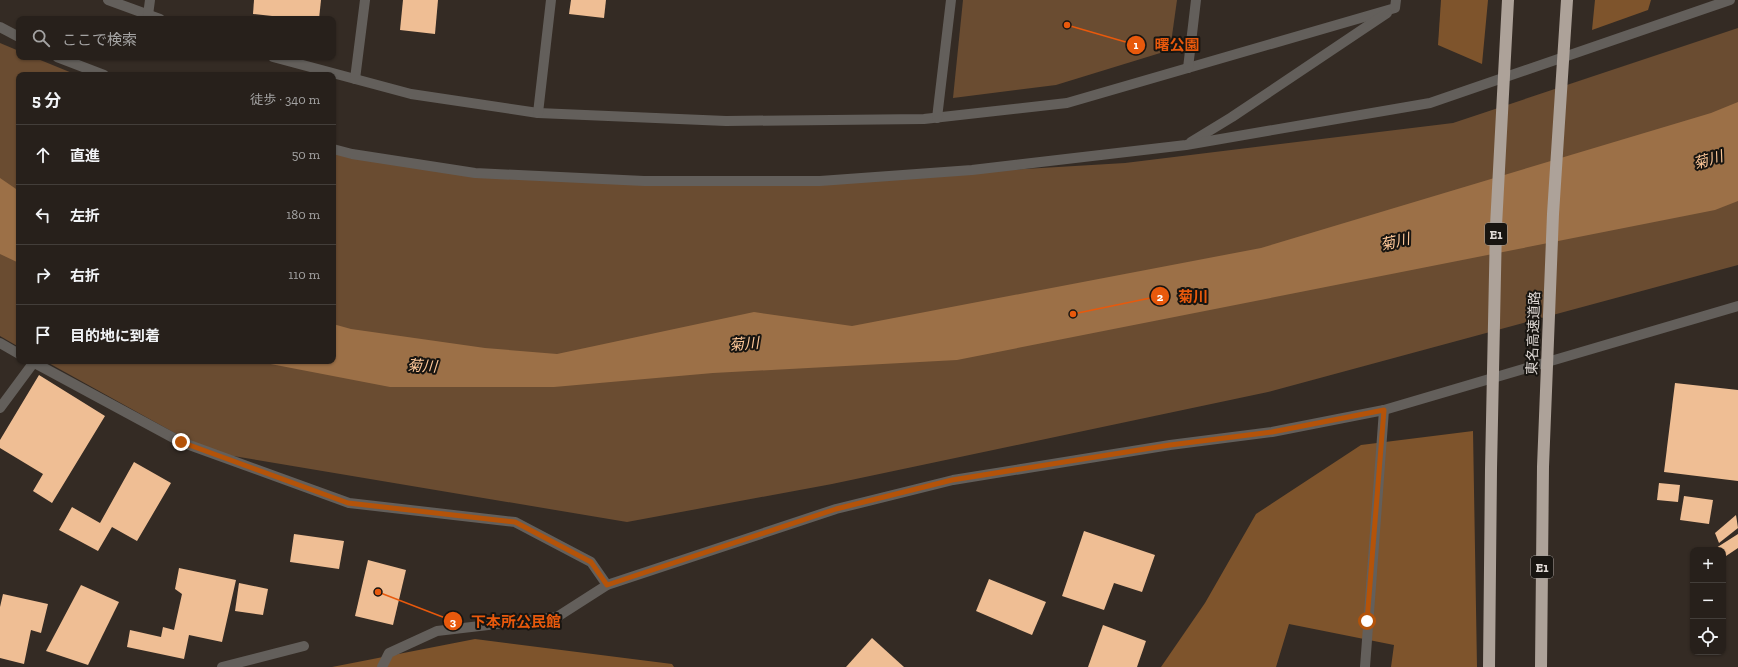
<!DOCTYPE html>
<html lang="ja">
<meta charset="utf-8">
<style>
:root{--surface:#27201b;--page:#332d28;--text:#f1f3f6;--muted:#a4a3a3;--line:#433e3a}
body{margin:0;font-family:"Zilla Slab","Noto Sans JP",serif;background:var(--page);color:var(--text)}
.controls{position:absolute;right:12px;bottom:12px;display:grid;overflow:hidden;border-radius:8px;box-shadow:0 1px 3px #0004}
.controls button{width:36px;height:36px;display:grid;place-items:center;padding:0;border:0;border-bottom:1px solid var(--line);background:var(--surface);color:var(--text);font:20px sans-serif}
.stop{position:absolute;width:12px;height:12px;margin:-9px;border:3px solid #b45309;border-radius:50%;background:#fff}
.stop.end{background:#b45309;border-color:#fff;box-shadow:0 1px 4px #0008}
.list{margin:0;padding:0;list-style:none}
h2{display:flex;justify-content:space-between;align-items:center;height:52px;margin:0;padding:0 16px;font-size:17px}
h2 small{font-size:13px;font-weight:400;color:var(--muted)}
.list li{display:grid;grid-template-columns:26px 1fr auto;gap:12px;align-items:center;box-sizing:border-box;height:60px;padding:0 16px;border-top:1px solid var(--line)}
.list b{display:block;font-size:15px;white-space:nowrap}
.list em{font-size:13px;font-style:normal;color:var(--muted)}
.icon{flex:none;width:22px;height:22px;fill:none;stroke:currentColor;stroke-width:2;stroke-linecap:round;stroke-linejoin:round}
.map{position:relative;flex:none;width:1738px;height:667px;overflow:hidden}
.search{position:absolute;background:var(--surface);box-shadow:0 1px 3px #0004;left:16px;top:16px;width:320px;height:44px;display:flex;align-items:center;gap:10px;box-sizing:border-box;padding:0 14px;border-radius:8px;color:var(--muted);font-size:15px}
.panel{position:absolute;background:var(--surface);box-shadow:0 1px 3px #0004;left:16px;top:72px;width:320px;height:292px;border-radius:8px}
.map>svg:first-child{display:block}
.green{fill:#6a4c31}
.forest{fill:#7e542c}
.water{fill:#9c7047}
.building{fill:#efbe94}
.lines{fill:none;stroke-linecap:round;stroke-linejoin:round}
.lane{stroke:#635f5b;stroke-width:10}
.street{stroke:#635f5b;stroke-width:10}
.highway{stroke:#ada299;stroke-width:12}
.route{stroke:#b45309;stroke-width:5}
.labels{text-anchor:middle;stroke-width:4;stroke-linejoin:round;paint-order:stroke}
.shield{fill:#181511;stroke:#a39e9a;stroke-width:1}
.shield-label{font-size:13px;font-weight:bold;fill:#dfd9d5}
.street-label{font-size:14px;fill:#dfd9d5;stroke:#181511}
.water-label{font-size:15px;font-style:italic;fill:#fec899;stroke:#181511}
.leader{fill:none;stroke:#e8590c;stroke-width:1.5}
.callout-dot{fill:#e8590c;stroke:#181511;stroke-width:1.5}
.mark-label{font-size:12px;text-anchor:middle;font-weight:bold;fill:#fff}
.callout-label{font-size:15px;text-anchor:middle;font-weight:bold;fill:#e8590c;stroke:#181511;stroke-width:4;stroke-linejoin:round;paint-order:stroke}
</style>
<div class="map">
<svg width="1738" height="667" viewBox="0 0 1738 667">
<rect width="100%" height="100%" fill="#342b24"/>
<g class="green">
<polygon points="963,0 1177,0 1170,50 1056,85 953,98"/>
<polygon points="1738,28 1738,265 1268,392 832,484 627,522 209,452 45,361 333,361 333,152 475,173 838,180 1125,163 1453,123"/>
<polygon points="0,43 19,51 19,57 33,57 77,75 19,75 19,347 0,336"/>
</g>
<g class="forest">
<polygon points="1441,0 1488,0 1482,64 1438,45"/>
<polygon points="1595,0 1651,0 1648,10 1592,30"/>
<polygon points="1473,431 1477,667 1391,667 1394,645 1289,624 1276,667 1161,667 1205,603 1256,514 1361,445"/>
<polygon points="475,639 672,664 674,667 332,667"/>
</g>
<g class="water">
<polygon points="1738,102 1738,201 1715,210 957,360 713,373 554,387 390,387 255,361 333,361 333,324 351,329 485,348 557,354 754,312 852,326 1261,248 1711,113"/>
<polygon points="0,178 19,191 19,263 0,254"/>
</g>
<g class="building">
<polygon points="254,0 321,0 319,19 299,19 253,14"/>
<polygon points="403,0 438,0 435,34 400,30"/>
<polygon points="571,0 606,0 604,18 569,14"/>
<polygon points="39,375 105,416 52,503 33,491 43,474 0,448 0,440"/>
<polygon points="1675,383 1738,390 1738,481 1664,472"/>
<polygon points="134,462 171,483 137,541 112,527 98,551 59,530 72,507 100,523"/>
<polygon points="1659,483 1680,485 1678,502 1657,500"/>
<polygon points="1684,496 1713,500 1709,524 1680,520"/>
<polygon points="1736,515 1738,528 1719,543 1715,533"/>
<polygon points="1084,531 1155,555 1142,592 1114,583 1104,610 1062,596"/>
<polygon points="294,534 344,541 339,569 290,562"/>
<polygon points="1738,534 1738,548 1723,558 1723,550 1717,550 1716,548"/>
<polygon points="368,560 406,570 393,625 355,616"/>
<polygon points="179,568 236,580 222,642 189,635 184,659 127,647 130,630 161,637 163,627 174,630 182,594 175,589"/>
<polygon points="989,579 1046,602 1032,635 976,611"/>
<polygon points="239,583 268,589 263,615 235,611"/>
<polygon points="81,585 119,602 88,665 46,651"/>
<polygon points="3,594 48,604 41,633 31,630 24,664 0,658 0,607"/>
<polygon points="1103,625 1146,641 1137,667 1088,667"/>
<polygon points="872,638 904,667 846,667"/>
</g>
<g class="lines">
<g class="lane">
<polyline points="0,408 34,362"/>
<polyline points="222,667 304,646"/>
</g>
<g class="street">
<polyline points="108,0 160,19"/>
<polyline points="148,15 150,0"/>
<polyline points="0,27 19,37"/>
<polyline points="57,57 104,75"/>
<polyline points="273,57 411,94 538,113 726,121 924,119 1067,103 1395,8 1396,0"/>
<polyline points="1188,68 1196,0"/>
<polyline points="355,79 365,0"/>
<polyline points="538,113 551,0"/>
<polyline points="937,118 951,0"/>
<polyline points="1191,142 1232,117 1387,13"/>
<polyline points="333,149 352,154 475,173 644,181 820,181 972,170 1186,145 1430,103 1730,0"/>
<polyline points="0,343 19,354"/>
<polyline points="31,361 181,442 349,503 515,522 591,562 607,585"/>
<polyline points="382,667 389,653 437,631 557,617 607,585 836,509 953,480 1170,445 1272,432 1384,410 1738,306"/>
<polyline points="1365,667 1384,410"/>
</g>
<g class="highway">
<polyline points="1489,667 1491,469 1496,226 1508,0"/>
<polyline points="1541,667 1543,467 1553,214 1567,0"/>
</g>
</g>
<g class="lines">
<polyline class="route" points="181,442 348,503 515,522 591,562 607,585 836,509 952,480 1170,445 1272,432 1384,410 1367,621"/>
</g>
<g class="labels">
<g class="shield">
<rect x="1485" y="223" width="22" height="22" rx="3"/>
<rect x="1531" y="556" width="22" height="22" rx="3"/>
</g>
<g class="shield-label">
<text x="1496" y="239">E1</text>
<text x="1542" y="572">E1</text>
</g>
<g class="street-label">
<text transform="translate(1533 333) rotate(-88)" y="5">東名高速道路</text>
</g>
<g class="water-label">
<text transform="translate(1708 160) rotate(-16)" y="5">菊川</text>
<text transform="translate(1395 242) rotate(-13)" y="5">菊川</text>
<text transform="translate(744 344) rotate(-5)" y="5">菊川</text>
<text transform="translate(422 366) rotate(3)" y="5">菊川</text>
</g>
</g>
<path class="leader" d="M1067 25L1136 45M1073 314L1160 296M378 592L453 621"/>
<g class="callout-dot">
<circle cx="1067" cy="25" r="4"/>
<circle cx="1073" cy="314" r="4"/>
<circle cx="378" cy="592" r="4"/>
<circle cx="1136" cy="45" r="10"/>
<circle cx="1160" cy="296" r="10"/>
<circle cx="453" cy="621" r="10"/>
</g>
<g class="mark-label">
<text x="1136" y="49">1</text>
<text x="1160" y="301">2</text>
<text x="453" y="626">3</text>
</g>
<g class="callout-label">
<text x="1177" y="50">曙公園</text>
<text x="1193" y="302">菊川</text>
<text x="516" y="627">下本所公民館</text>
</g>
</svg>
<div class="controls">
<button>+</button>
<button>−</button>
<button><svg class="icon" aria-label="locate" viewBox="0 0 24 24"><circle cx="12" cy="12" r="6"/><path d="M12 2v4M12 18v4M2 12h4M18 12h4"/></svg></button>
</div>
<div class="stop" style="left:1367px;top:621px"></div>
<div class="stop end" style="left:181px;top:442px"></div>
<div class="search"><svg class="icon" aria-label="search" viewBox="0 0 24 24"><circle cx="10" cy="10" r="6"/><path d="M15 15l6 6"/></svg>ここで検索</div>
<section class="panel">
<h2>5 分<small>徒歩 · 340 m</small></h2>
<ul class="list">
<li><svg class="icon" aria-label="ahead" viewBox="0 0 24 24"><path d="M12 20V5M6 11l6-6 6 6"/></svg><div><b>直進</b></div><em>50 m</em></li>
<li><svg class="icon" aria-label="left" viewBox="0 0 24 24"><path d="M17 20v-9H6M10 6l-5 5 5 5"/></svg><div><b>左折</b></div><em>180 m</em></li>
<li><svg class="icon" aria-label="right" viewBox="0 0 24 24"><path d="M7 20v-9h11M14 6l5 5-5 5"/></svg><div><b>右折</b></div><em>110 m</em></li>
<li><svg class="icon" aria-label="arrive" viewBox="0 0 24 24"><path d="M6 21V4h12l-3 4 3 4H6"/></svg><div><b>目的地に到着</b></div></li>
</ul>
</section>
</div>
